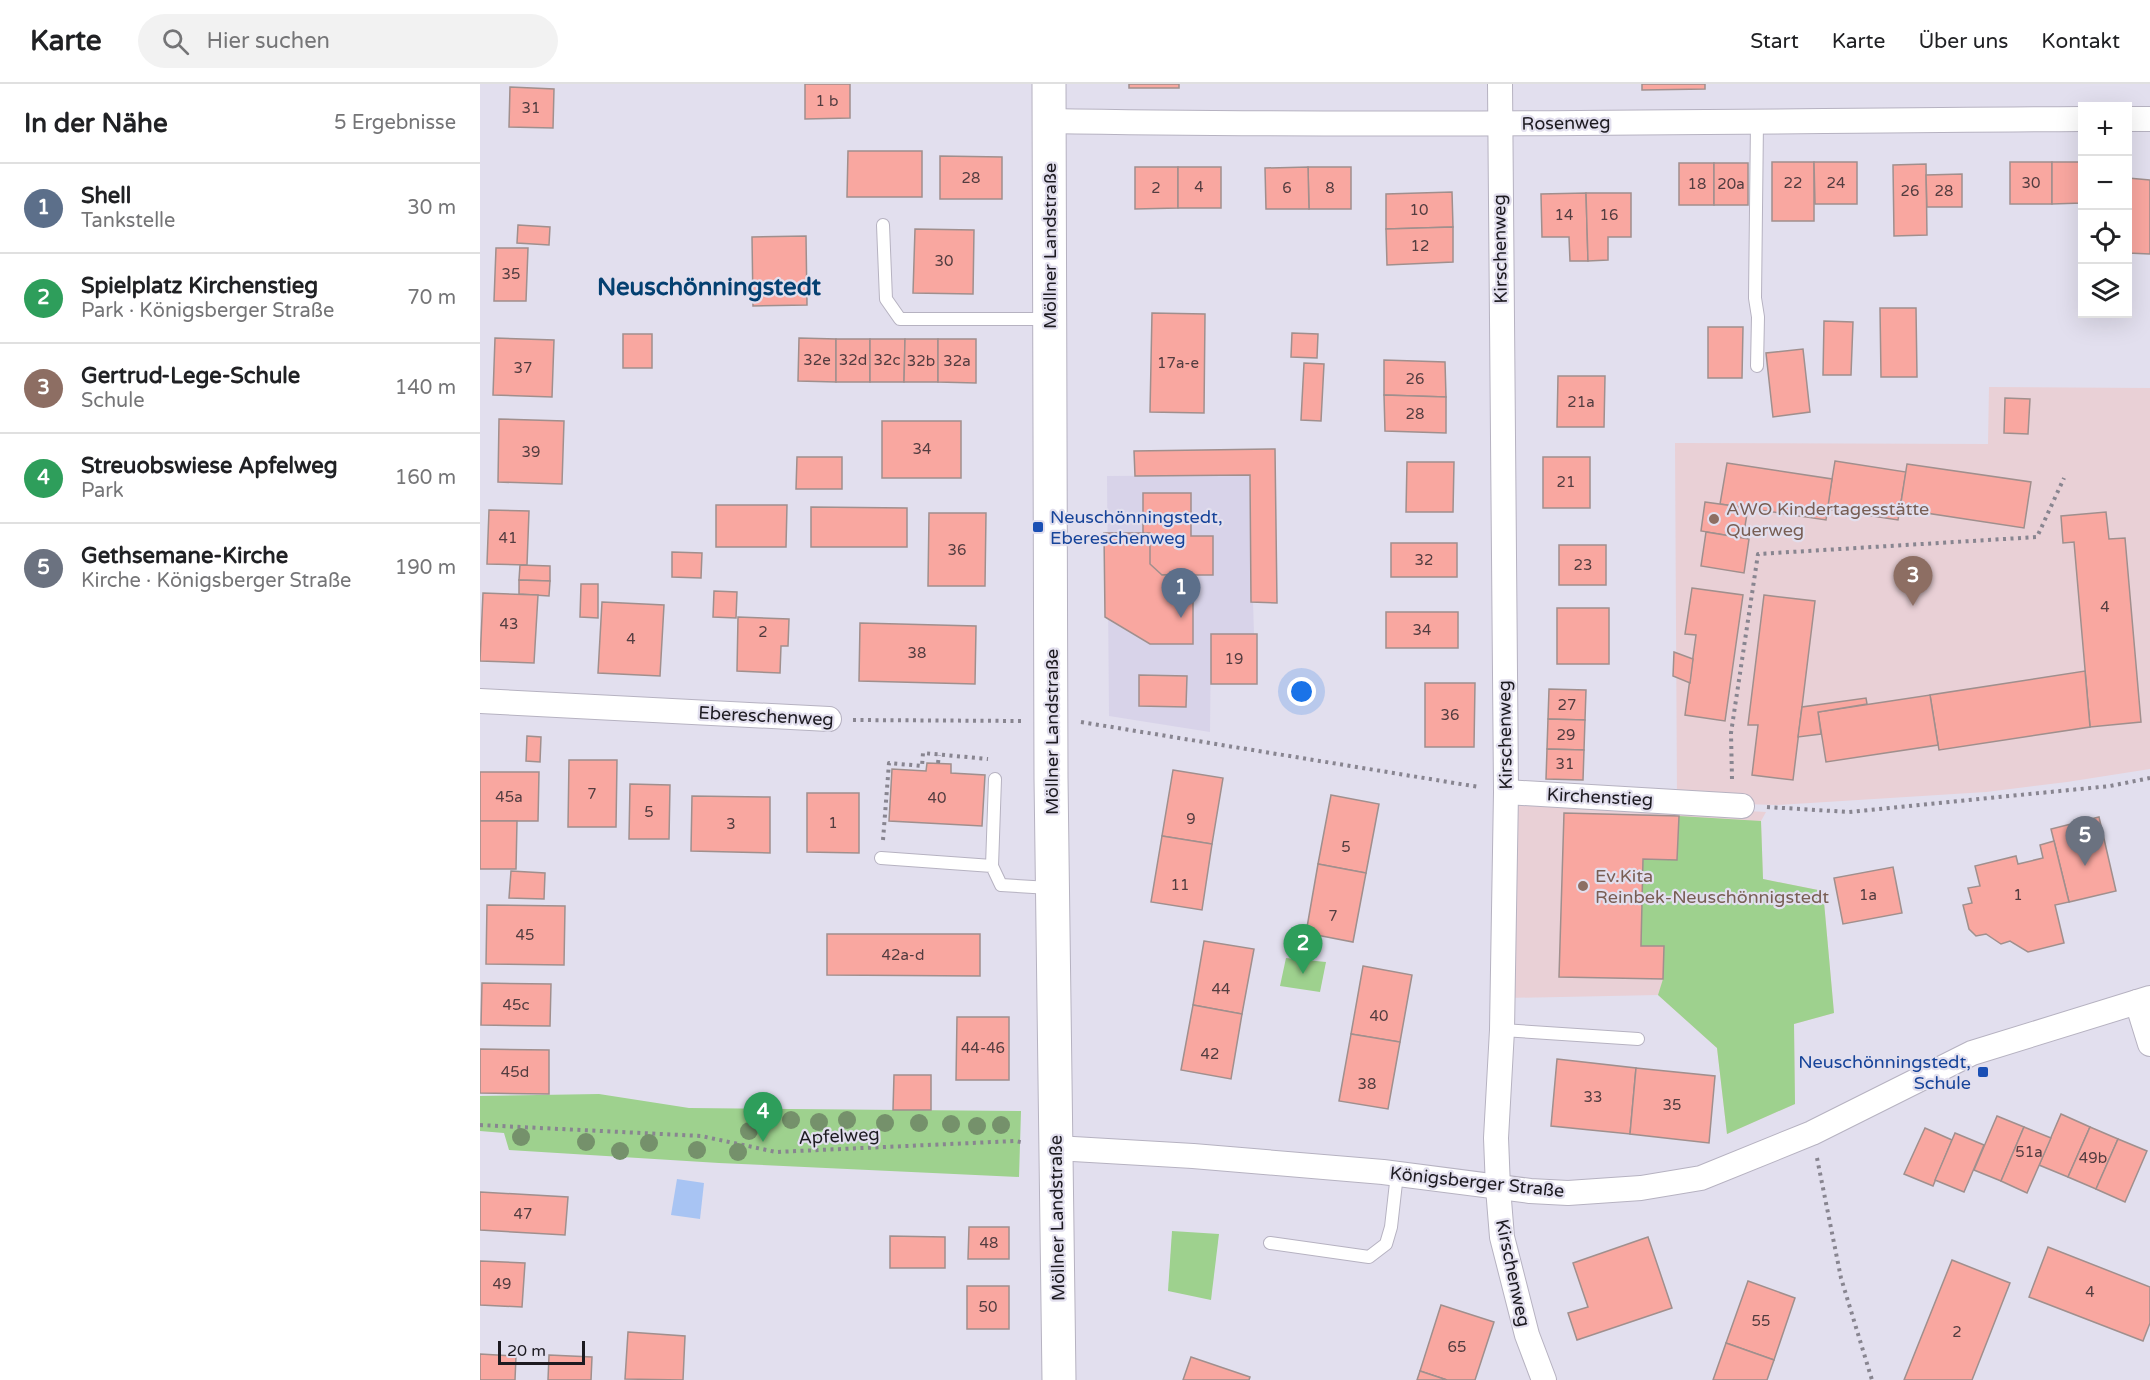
<!DOCTYPE html>
<html lang="de">
<meta charset="utf-8">
<style>
:root{--surface:#fff;--page:#f2f2f2;--text:#202124;--muted:#757577;--line:#e0e0e0;--accent:#225e95}
body{margin:0;font-family:"Varela Round",sans-serif;background:var(--page);color:var(--text)}
.controls{position:absolute;right:18px;top:18px;display:grid;overflow:hidden;border-radius:0px;box-shadow:0 6px 24px #0002}
.controls button{width:54px;height:54px;display:grid;place-items:center;padding:0;border:0;border-bottom:2px solid var(--line);background:var(--surface);color:var(--text);font:30px sans-serif}
.scale{position:absolute;left:18px;bottom:15px;width:87px;box-sizing:border-box;padding-left:6px;border:3px solid #1c1a20;border-top:0;font-size:16px;line-height:21px;white-space:nowrap;color:#1c1a20;-webkit-text-stroke:4px #e2dfee;paint-order:stroke}
.you{position:absolute;left:822px;top:608px;width:21px;height:21px;margin:-15px;border:4px solid #fff;border-radius:50%;background:#1a73e8;box-shadow:0 0 0 9px #1a73e833}
.badge{display:grid;place-items:center;width:39px;height:39px;border-radius:50%;background:var(--accent);color:#fff;font-size:20px;font-weight:700}
.pin{position:absolute;translate:-50% -50px;filter:drop-shadow(0 2px 3px #0008)}
.pin::after{content:'';position:absolute;top:32px;width:21px;height:18px;background:inherit;clip-path:polygon(0 0,100% 0,50% 100%)}
.list{margin:0;padding:0;list-style:none}
h2{display:flex;justify-content:space-between;align-items:center;height:78px;margin:0;padding:0 24px;font-size:26px}
h2 small{font-size:20px;font-weight:400;color:var(--muted)}
.list li{display:grid;grid-template-columns:39px 1fr auto;gap:18px;align-items:center;box-sizing:border-box;height:90px;padding:0 24px;border-top:2px solid var(--line)}
.list b{display:block;font-size:22px;white-space:nowrap}
.list p{margin:0;font-size:20px;white-space:nowrap;color:var(--muted)}
.list em{font-size:20px;font-style:normal;color:var(--muted)}
.icon{flex:none;width:33px;height:33px;fill:none;stroke:currentColor;stroke-width:2;stroke-linecap:round;stroke-linejoin:round}
.map{position:relative;flex:none;width:1670px;height:1296px;overflow:hidden}
header{display:flex;align-items:center;gap:36px;box-sizing:border-box;height:84px;padding:0 30px;background:var(--surface);border-bottom:2px solid var(--line)}
header strong{font-size:28px}
nav{display:flex;gap:33px;margin-inline-start:auto;font-size:21px}
.search{width:420px;height:54px;background:var(--page);display:flex;align-items:center;gap:15px;box-sizing:border-box;padding:0 21px;border-radius:33px;color:var(--muted);font-size:22px}
main{display:flex}
aside{flex:1;background:var(--surface)}
.map>svg:first-child{display:block}
.built{fill:#d8d3e9}
.education{fill:#e9d0d6}
.green{fill:#9ed18e}
.water{fill:#a8c4f3}
.building{fill:#f9a7a0;stroke:#a08f8d;stroke-width:1.5}
.lines{fill:none;stroke-linecap:round;stroke-linejoin:round}
.service-casing{stroke:#b6b2c1;stroke-width:14}
.minor-casing{stroke:#b6b2c1;stroke-width:26}
.secondary-casing{stroke:#b6b2c1;stroke-width:35}
.path{stroke:#888590;stroke-width:4;stroke-dasharray:3 4.5;stroke-linecap:butt}
.service{stroke:#fff;stroke-width:12}
.minor{stroke:#fff;stroke-width:24}
.secondary{stroke:#fff;stroke-width:33}
.tree{fill:#75916b}
.education-dot{fill:#8d6e63;stroke:#e2dfee;stroke-width:2}
.transit-dot{fill:#1a4fb4;stroke:#e2dfee;stroke-width:2}
.labels{text-anchor:middle;stroke-width:4.5;stroke-linejoin:round;paint-order:stroke}
.number-label{font-size:15px;fill:#533d40}
.street-label{font-size:18px;fill:#1c1a20;stroke:#e2dfee}
.education-label{font-size:18px;fill:#785e54;stroke:#e2dfee;text-anchor:start}
.transit-label{font-size:18px;fill:#164399;stroke:#e2dfee;text-anchor:start}
.district-label{font-size:24px;font-weight:bold;fill:#044071;stroke:#e2dfee}
</style>
<header>
<strong>Karte</strong>
<div class="search"><svg class="icon" aria-label="search" viewBox="0 0 24 24"><circle cx="10" cy="10" r="6"/><path d="M15 15l6 6"/></svg>Hier suchen</div>
<nav><a>Start</a><a>Karte</a><a>Über uns</a><a>Kontakt</a></nav>
</header>
<main>
<aside>
<h2>In der Nähe<small>5 Ergebnisse</small></h2>
<ul class="list">
<li><span class="badge" style="background:#5c6f8a">1</span><div><b>Shell</b><p>Tankstelle</p></div><em>30 m</em></li>
<li><span class="badge" style="background:#2e9e5b">2</span><div><b>Spielplatz Kirchenstieg</b><p>Park · Königsberger Straße</p></div><em>70 m</em></li>
<li><span class="badge" style="background:#8d6e63">3</span><div><b>Gertrud-Lege-Schule</b><p>Schule</p></div><em>140 m</em></li>
<li><span class="badge" style="background:#2e9e5b">4</span><div><b>Streuobswiese Apfelweg</b><p>Park</p></div><em>160 m</em></li>
<li><span class="badge" style="background:#6b7280">5</span><div><b>Gethsemane-Kirche</b><p>Kirche · Königsberger Straße</p></div><em>190 m</em></li>
</ul>
</aside>
<div class="map">
<svg width="1670" height="1296" viewBox="0 0 1670 1296">
<rect width="100%" height="100%" fill="#e2dfee"/>
<polygon class="built" points="770,391 771,518 773,518 774,550 731,550 730,648 629,632 627,392"/>
<g class="education">
<polygon points="1509,303 1670,304 1670,685 1587,698 1506,708 1296,721 1197,718 1195,359 1508,360"/>
<polygon points="1032,714 1286,728 1281,737 1283,795 1343,807 1354,929 1314,940 1315,1020 1247,1050 1237,964 1178,911 1027,914"/>
</g>
<g class="green">
<polygon points="1199,732 1281,737 1283,795 1343,807 1354,929 1314,940 1315,1020 1247,1050 1237,964 1178,911 1183,895 1184,862 1161,862 1163,775 1197,776"/>
<polygon points="806,874 846,878 840,908 800,902"/>
<polygon points="119,1010 209,1024 541,1027 539,1093 239,1079 29,1066 24,1049 0,1047 0,1012"/>
<polygon points="692,1147 739,1150 731,1216 688,1207"/>
</g>
<polygon class="water" points="197,1095 224,1099 220,1135 191,1131"/>
<g class="building">
<polygon points="325,0 370,0 370,34 325,35"/>
<rect x="649" y="0" width="50" height="4"/>
<polygon points="1162,0 1225,0 1225,5 1162,6"/>
<polygon points="30,3 74,5 73,44 29,43"/>
<polygon points="368,67 442,67 442,113 367,113"/>
<polygon points="460,72 522,73 522,115 460,115"/>
<rect x="1292" y="78" width="42" height="59"/>
<polygon points="1334,78 1377,78 1377,120 1335,120"/>
<rect x="1530" y="78" width="42" height="42"/>
<polygon points="1572,78 1602,78 1602,119 1572,120"/>
<rect x="1199" y="79" width="35" height="42"/>
<rect x="1234" y="79" width="34" height="42"/>
<polygon points="1446,80 1447,151 1414,152 1413,81"/>
<polygon points="655,83 698,83 698,124 655,125"/>
<rect x="698" y="83" width="43" height="41"/>
<polygon points="828,83 871,83 871,125 829,125"/>
<polygon points="828,83 829,125 786,125 785,84"/>
<polygon points="1482,90 1482,123 1447,123 1446,91"/>
<polygon points="1648,94 1670,96 1670,170 1648,169"/>
<polygon points="972,108 973,143 906,145 906,110"/>
<polygon points="1106,109 1108,177 1090,177 1089,153 1062,153 1061,110"/>
<polygon points="1106,109 1151,109 1151,153 1128,153 1128,176 1108,177"/>
<polygon points="38,141 70,143 69,161 37,159"/>
<polygon points="973,143 973,178 907,181 906,145"/>
<polygon points="435,145 494,146 493,210 433,209"/>
<polygon points="326,152 327,221 273,222 272,153"/>
<polygon points="16,164 48,164 46,217 14,217"/>
<polygon points="1400,224 1436,224 1437,293 1401,293"/>
<polygon points="672,229 725,230 724,329 670,328"/>
<polygon points="1344,237 1373,238 1371,291 1343,291"/>
<polygon points="1228,243 1263,243 1262,294 1228,294"/>
<polygon points="812,249 838,250 837,274 811,273"/>
<rect x="143" y="250" width="29" height="34"/>
<polygon points="15,254 74,256 72,313 13,311"/>
<polygon points="319,254 356,255 356,298 318,297"/>
<rect x="356" y="255" width="34" height="43"/>
<polygon points="390,255 425,255 424,298 390,298"/>
<polygon points="425,255 458,255 458,298 424,298"/>
<polygon points="458,255 496,255 496,299 458,298"/>
<polygon points="1323,265 1330,328 1293,333 1286,269"/>
<polygon points="904,276 965,278 966,313 904,311"/>
<polygon points="824,279 844,280 841,337 821,336"/>
<polygon points="1078,292 1125,292 1124,343 1077,343"/>
<polygon points="904,311 966,313 966,349 905,347"/>
<polygon points="1525,314 1550,315 1548,350 1524,349"/>
<polygon points="19,335 84,337 82,400 18,398"/>
<rect x="402" y="337" width="79" height="57"/>
<polygon points="795,365 797,519 771,518 770,391 655,392 654,367"/>
<polygon points="317,373 362,373 362,405 316,405"/>
<rect x="1063" y="373" width="47" height="51"/>
<polygon points="1355,377 1426,388 1418,436 1347,425"/>
<polygon points="927,378 974,378 973,428 926,428"/>
<polygon points="1247,379 1352,395 1346,436 1240,420"/>
<polygon points="1427,380 1551,398 1544,444 1420,425"/>
<polygon points="663,409 711,409 711,452 733,452 733,491 663,491"/>
<polygon points="1225,418 1268,424 1263,454 1221,447"/>
<polygon points="236,421 307,421 306,463 236,463"/>
<polygon points="331,423 427,424 427,463 331,463"/>
<polygon points="9,426 49,427 47,481 7,480"/>
<polygon points="1626,428 1629,455 1645,454 1661,638 1610,643 1594,458 1583,459 1581,432"/>
<polygon points="449,429 506,429 505,502 448,502"/>
<polygon points="1226,448 1269,455 1264,489 1221,482"/>
<polygon points="624,449 670,449 670,480 682,491 713,490 713,560 670,560 625,533"/>
<rect x="911" y="459" width="66" height="34"/>
<rect x="1079" y="461" width="47" height="40"/>
<polygon points="192,468 222,469 221,494 192,493"/>
<polygon points="40,481 70,482 70,497 39,496"/>
<polygon points="39,496 70,497 69,512 39,510"/>
<polygon points="101,500 118,500 118,534 100,533"/>
<polygon points="1212,504 1263,511 1245,637 1205,631 1216,551 1205,550"/>
<polygon points="234,507 257,508 256,534 233,533"/>
<polygon points="3,509 58,511 54,579 0,577"/>
<polygon points="1284,511 1335,517 1313,696 1272,691 1278,641 1268,641"/>
<polygon points="122,518 184,521 180,592 118,589"/>
<rect x="1077" y="524" width="52" height="56"/>
<rect x="906" y="528" width="72" height="36"/>
<polygon points="258,533 309,535 308,562 301,562 300,589 257,587"/>
<polygon points="380,539 496,542 495,600 379,597"/>
<rect x="731" y="550" width="46" height="50"/>
<polygon points="1194,568 1213,575 1210,599 1193,592"/>
<polygon points="1605,587 1610,643 1459,666 1450,611"/>
<polygon points="659,591 707,592 706,623 659,622"/>
<polygon points="945,599 995,599 994,663 945,663"/>
<polygon points="1069,605 1106,606 1105,636 1068,635"/>
<polygon points="1450,611 1458,661 1346,678 1338,628"/>
<polygon points="1386,614 1387,620 1338,628 1341,650 1318,653 1322,623"/>
<polygon points="1068,635 1105,636 1104,666 1067,665"/>
<polygon points="47,652 61,653 60,678 46,677"/>
<polygon points="1067,665 1104,666 1103,696 1066,695"/>
<polygon points="89,676 137,676 136,743 88,743"/>
<polygon points="447,679 471,680 471,689 505,691 502,742 409,737 412,685 446,687"/>
<polygon points="693,686 743,694 732,760 682,752"/>
<polygon points="0,688 59,688 58,737 0,737"/>
<polygon points="150,700 190,701 189,755 149,755"/>
<polygon points="327,709 379,709 379,769 327,768"/>
<polygon points="851,711 899,720 886,789 838,780"/>
<polygon points="212,712 290,713 290,769 211,767"/>
<polygon points="1084,729 1199,732 1197,776 1163,775 1161,862 1184,862 1183,895 1079,893"/>
<polygon points="1619,733 1636,807 1589,818 1571,745"/>
<polygon points="0,737 37,737 36,785 0,785"/>
<polygon points="682,752 732,760 722,826 671,818"/>
<polygon points="1574,757 1589,818 1575,821 1584,859 1548,868 1530,857 1521,860 1506,850 1496,852 1489,845 1483,821 1492,819 1488,804 1500,802 1495,782 1536,772 1538,780 1563,774 1560,761"/>
<polygon points="838,780 886,789 873,858 826,849"/>
<polygon points="1413,783 1422,829 1363,840 1354,794"/>
<polygon points="31,787 65,789 64,815 29,814"/>
<polygon points="7,821 85,822 84,881 6,880"/>
<polygon points="347,850 500,850 500,892 347,891"/>
<polygon points="724,857 774,865 762,930 713,921"/>
<polygon points="883,882 932,891 920,958 871,950"/>
<polygon points="2,899 71,900 70,942 1,941"/>
<polygon points="713,921 762,930 751,995 701,986"/>
<polygon points="477,933 529,933 529,996 476,996"/>
<polygon points="871,950 920,958 908,1025 859,1017"/>
<polygon points="0,965 69,966 69,1010 0,1009"/>
<polygon points="1077,975 1156,984 1150,1050 1071,1042"/>
<polygon points="1156,984 1235,992 1229,1059 1150,1050"/>
<polygon points="414,991 451,991 451,1026 413,1026"/>
<polygon points="1581,1030 1610,1043 1588,1093 1559,1081"/>
<polygon points="1517,1032 1544,1043 1521,1097 1494,1086"/>
<polygon points="1544,1043 1571,1054 1547,1109 1521,1097"/>
<polygon points="1610,1043 1638,1055 1616,1105 1588,1093"/>
<polygon points="1445,1044 1472,1056 1453,1102 1424,1090"/>
<polygon points="1475,1049 1504,1061 1484,1108 1455,1096"/>
<polygon points="1638,1055 1667,1067 1645,1118 1616,1105"/>
<polygon points="0,1108 88,1113 85,1151 0,1146"/>
<polygon points="489,1143 529,1143 529,1175 488,1175"/>
<polygon points="410,1152 465,1153 465,1184 410,1184"/>
<polygon points="1168,1153 1192,1224 1097,1256 1088,1229 1108,1223 1093,1179"/>
<polygon points="1568,1163 1670,1203 1670,1239 1663,1257 1549,1213"/>
<polygon points="1472,1176 1530,1199 1492,1296 1424,1296"/>
<polygon points="0,1177 45,1179 42,1223 0,1221"/>
<polygon points="1268,1197 1315,1214 1294,1276 1246,1259"/>
<rect x="487" y="1202" width="42" height="43"/>
<polygon points="961,1221 1014,1238 995,1296 967,1296 940,1287"/>
<polygon points="148,1248 205,1252 203,1296 145,1295"/>
<polygon points="1246,1259 1294,1276 1287,1296 1233,1296"/>
<polygon points="0,1270 36,1272 35,1296 0,1296"/>
<polygon points="69,1271 112,1273 111,1296 68,1296"/>
<polygon points="711,1273 770,1293 769,1296 703,1296"/>
<polygon points="940,1287 967,1296 937,1296"/>
</g>
<g class="lines">
<g class="service-casing">
<g id="service">
<polyline points="403,141 406,215 420,235 569,235"/>
<polyline points="1277,282 1278,233 1275,214 1277,37"/>
<polyline points="401,774 512,782 521,801 570,804"/>
<polyline points="512,782 515,695"/>
<polyline points="1022,946 1158,955"/>
<polyline points="790,1159 889,1173 906,1160 911,1143 917,1090"/>
</g>
</g>
<g class="minor-casing">
<g id="minor">
<polyline points="1020,0 1026,708 1022,946 1016,1054 1018,1104 1022,1153 1047,1251 1064,1296"/>
<polyline points="1648,35 1670,35"/>
<path d="M569,37C914,43 1258,37 1602,35"/>
<polyline points="0,617 349,635"/>
<polyline points="1026,708 1262,722"/>
<polyline points="1657,918 1670,960"/>
<polyline points="576,1064 713,1072 903,1088 1050,1107 1088,1109 1161,1104 1221,1094 1332,1049 1492,969 1670,914"/>
</g>
</g>
<g class="secondary-casing">
<polyline id="secondary" points="569,0 571,694 579,1296"/>
</g>
<g class="path">
<polyline points="373,636 542,637"/>
<polyline points="601,638 999,703"/>
<polyline points="458,679 459,671"/>
<polyline points="1252,695 1251,649 1278,470 1557,453 1584,394"/>
<polyline points="1287,723 1369,728 1630,702 1670,694"/>
<polyline points="403,756 409,679 442,682 443,669 508,675"/>
<polyline points="0,1041 221,1052 296,1068 535,1057 545,1059"/>
<polyline points="1337,1074 1361,1194 1392,1296"/>
</g>
<use href="#service" class="service"/>
<use href="#minor" class="minor"/>
<use href="#secondary" class="secondary"/>
</g>
<g class="tree">
<circle cx="311" cy="1036" r="9"/>
<circle cx="367" cy="1036" r="9"/>
<circle cx="339" cy="1038" r="9"/>
<circle cx="405" cy="1039" r="9"/>
<circle cx="439" cy="1039" r="9"/>
<circle cx="471" cy="1040" r="9"/>
<circle cx="521" cy="1041" r="9"/>
<circle cx="497" cy="1042" r="9"/>
<circle cx="269" cy="1047" r="9"/>
<circle cx="41" cy="1053" r="9"/>
<circle cx="106" cy="1058" r="9"/>
<circle cx="169" cy="1059" r="9"/>
<circle cx="217" cy="1066" r="9"/>
<circle cx="140" cy="1067" r="9"/>
<circle cx="258" cy="1068" r="9"/>
</g>
<g class="education-dot">
<circle cx="1234" cy="435" r="6"/>
<circle cx="1103" cy="802" r="6"/>
</g>
<g class="transit-dot">
<rect x="552" y="437" width="12" height="12" rx="3"/>
<rect x="1497" y="982" width="12" height="12" rx="3"/>
</g>
<g class="labels">
<g class="number-label">
<text x="347" y="22">1 b</text>
<text x="51" y="29">31</text>
<text x="491" y="99">28</text>
<text x="1313" y="104">22</text>
<text x="1356" y="104">24</text>
<text x="1551" y="104">30</text>
<text x="1217" y="105">18</text>
<text x="1251" y="105">20a</text>
<text x="719" y="108">4</text>
<text x="676" y="109">2</text>
<text x="807" y="109">6</text>
<text x="850" y="109">8</text>
<text x="1430" y="112">26</text>
<text x="1464" y="112">28</text>
<text x="939" y="131">10</text>
<text x="1084" y="136">14</text>
<text x="1129" y="136">16</text>
<text x="940" y="167">12</text>
<text x="464" y="182">30</text>
<text x="31" y="195">35</text>
<text x="337" y="281">32e</text>
<text x="373" y="281">32d</text>
<text x="407" y="281">32c</text>
<text x="441" y="282">32b</text>
<text x="477" y="282">32a</text>
<text x="698" y="284">17a-e</text>
<text x="43" y="289">37</text>
<text x="935" y="300">26</text>
<text x="1101" y="323">21a</text>
<text x="935" y="335">28</text>
<text x="442" y="370">34</text>
<text x="51" y="373">39</text>
<text x="1086" y="403">21</text>
<text x="28" y="459">41</text>
<text x="477" y="471">36</text>
<text x="944" y="481">32</text>
<text x="1103" y="486">23</text>
<text x="1625" y="528">4</text>
<text x="29" y="545">43</text>
<text x="942" y="551">34</text>
<text x="283" y="553">2</text>
<text x="151" y="560">4</text>
<text x="437" y="574">38</text>
<text x="754" y="580">19</text>
<text x="1087" y="626">27</text>
<text x="970" y="636">36</text>
<text x="1086" y="656">29</text>
<text x="1085" y="685">31</text>
<text x="112" y="715">7</text>
<text x="29" y="718">45a</text>
<text x="457" y="719">40</text>
<text x="169" y="733">5</text>
<text x="711" y="740">9</text>
<text x="353" y="744">1</text>
<text x="251" y="745">3</text>
<text x="866" y="768">5</text>
<text x="700" y="806">11</text>
<text x="1388" y="816">1a</text>
<text x="1538" y="816">1</text>
<text x="853" y="837">7</text>
<text x="45" y="856">45</text>
<text x="423" y="876">42a-d</text>
<text x="741" y="910">44</text>
<text x="36" y="926">45c</text>
<text x="899" y="937">40</text>
<text x="503" y="969">44-46</text>
<text x="730" y="975">42</text>
<text x="35" y="993">45d</text>
<text x="887" y="1005">38</text>
<text x="1113" y="1018">33</text>
<text x="1192" y="1026">35</text>
<text x="1549" y="1073">51a</text>
<text x="1613" y="1079">49b</text>
<text x="43" y="1135">47</text>
<text x="509" y="1164">48</text>
<text x="22" y="1205">49</text>
<text x="1610" y="1213">4</text>
<text x="508" y="1228">50</text>
<text x="1281" y="1242">55</text>
<text x="1477" y="1253">2</text>
<text x="977" y="1268">65</text>
</g>
<g class="street-label">
<text transform="translate(1086 39) rotate(-1)" y="6">Rosenweg</text>
<text transform="translate(570 162) rotate(-90)" y="6">Möllner Landstraße</text>
<text transform="translate(1020 165) rotate(-91)" y="6">Kirschenweg</text>
<text transform="translate(286 632) rotate(3)" y="6">Ebereschenweg</text>
<text transform="translate(572 648) rotate(-90)" y="6">Möllner Landstraße</text>
<text transform="translate(1025 651) rotate(-91)" y="6">Kirschenweg</text>
<text transform="translate(1120 713) rotate(3)" y="6">Kirchenstieg</text>
<text transform="translate(359 1052) rotate(-3)" y="6">Apfelweg</text>
<text transform="translate(997 1098) rotate(6)" y="6">Königsberger Straße</text>
<text transform="translate(577 1134) rotate(-91)" y="6">Möllner Landstraße</text>
<text transform="translate(1033 1189) rotate(78)" y="6">Kirschenweg</text>
</g>
<g class="education-label">
<text x="1246" y="431">AWO Kindertagesstätte<tspan x="1246" dy="21">Querweg</tspan></text>
<text x="1115" y="798">Ev.Kita<tspan x="1115" dy="21">Reinbek-Neuschönnigstedt</tspan></text>
</g>
<g class="transit-label">
<text x="570" y="439">Neuschönningstedt,<tspan x="570" dy="21">Ebereschenweg</tspan></text>
<text x="1491" y="984" text-anchor="end">Neuschönningstedt,<tspan x="1491" dy="21">Schule</tspan></text>
</g>
<g class="district-label">
<text x="229" y="211">Neuschönningstedt</text>
</g>
</g>
</svg>
<div class="controls">
<button>+</button>
<button>−</button>
<button><svg class="icon" aria-label="locate" viewBox="0 0 24 24"><circle cx="12" cy="12" r="6"/><path d="M12 2v4M12 18v4M2 12h4M18 12h4"/></svg></button>
<button><svg class="icon" aria-label="layers" viewBox="0 0 24 24"><path d="M12 4l9 5-9 5-9-5zM3 14l9 5 9-5"/></svg></button>
</div>
<div class="scale">20 m</div>
<div class="you"></div>
<div class="pin badge" style="left:701px;top:534px;background:#5c6f8a">1</div>
<div class="pin badge" style="left:823px;top:890px;background:#2e9e5b">2</div>
<div class="pin badge" style="left:1433px;top:522px;background:#8d6e63">3</div>
<div class="pin badge" style="left:283px;top:1058px;background:#2e9e5b">4</div>
<div class="pin badge" style="left:1605px;top:782px;background:#6b7280">5</div>
</div>
</main>
